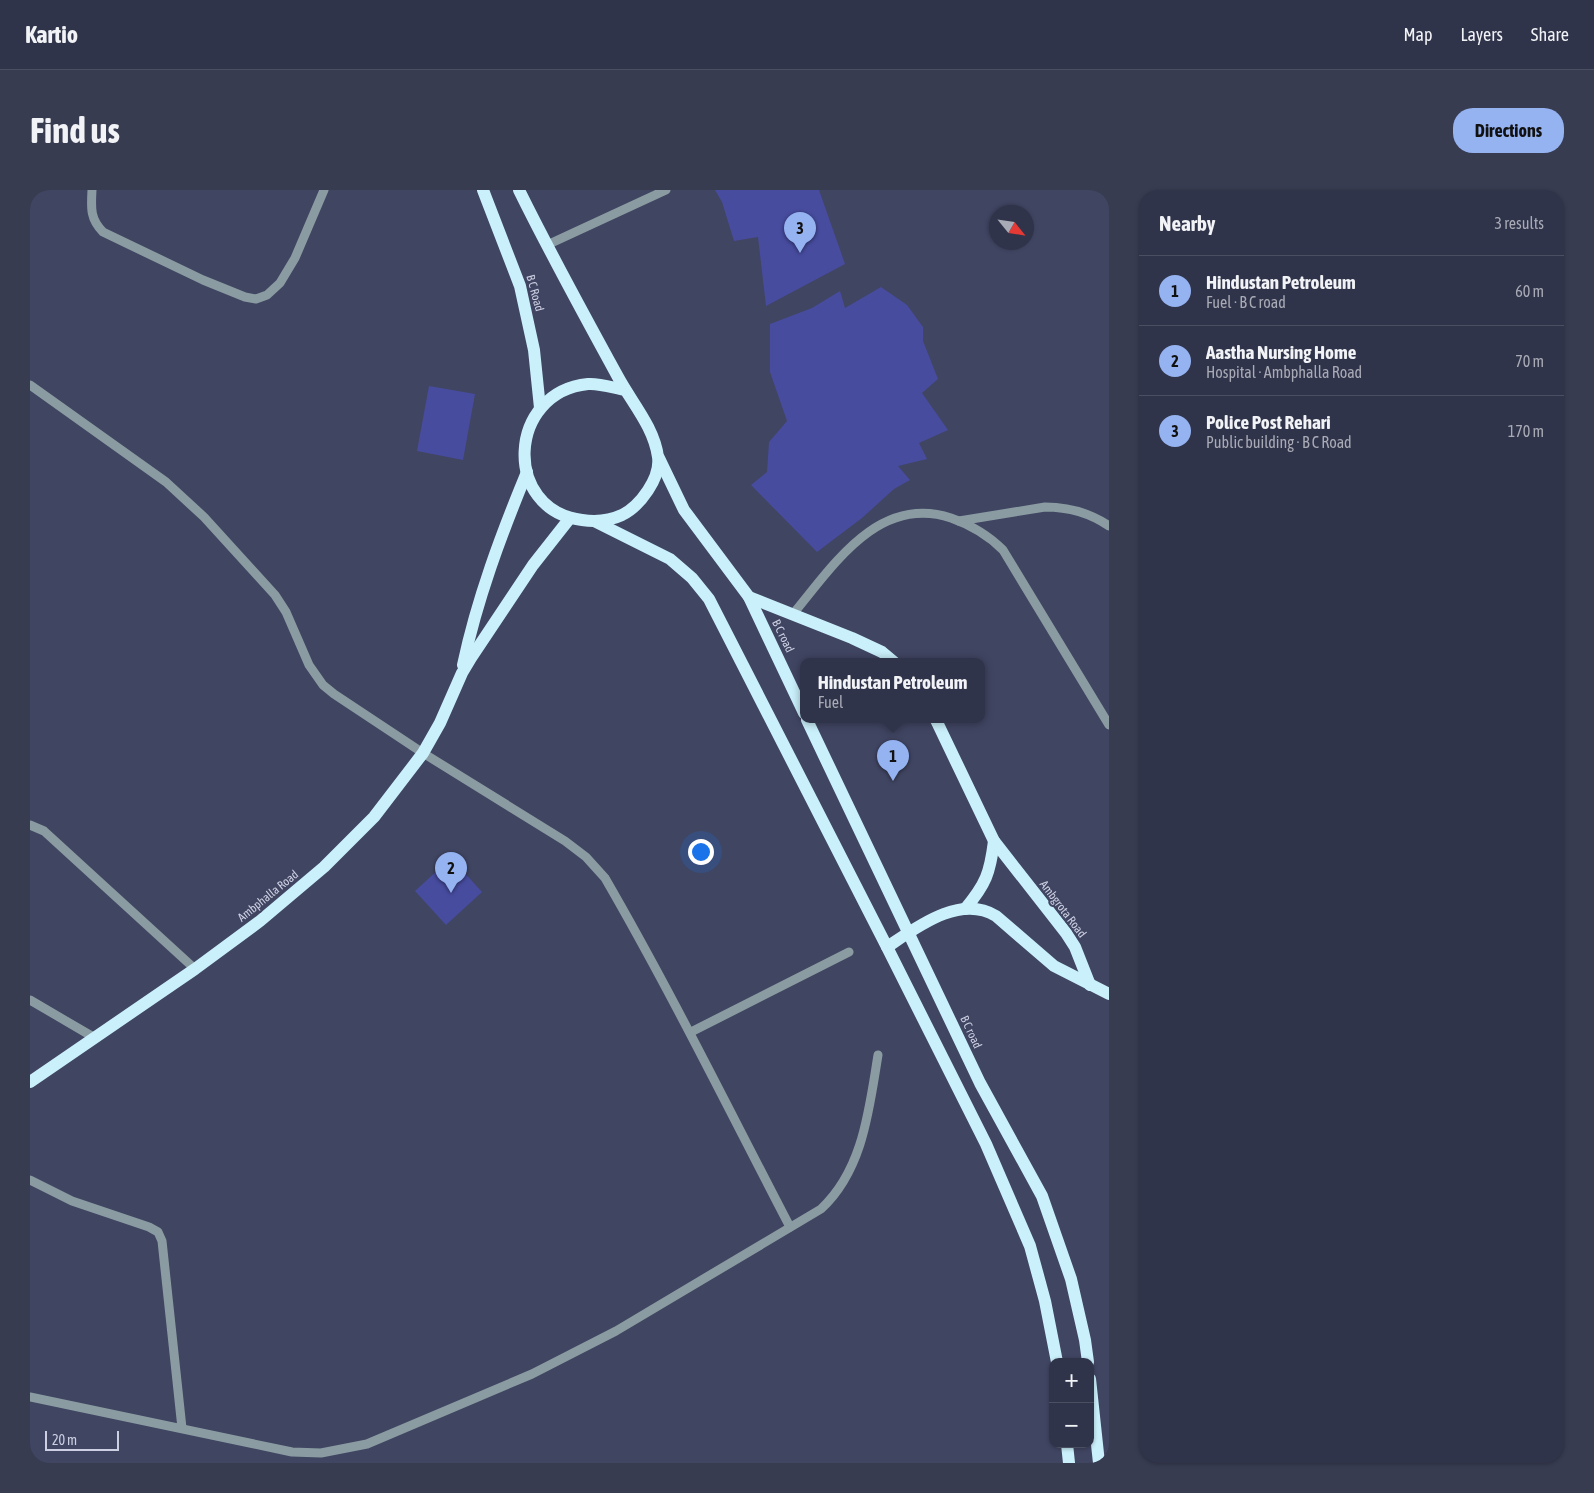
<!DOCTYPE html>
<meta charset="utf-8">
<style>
:root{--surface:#30344a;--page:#383c51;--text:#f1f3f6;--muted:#a8aab5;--line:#4b4f62;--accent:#95b2f1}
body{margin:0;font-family:"Asap Condensed",sans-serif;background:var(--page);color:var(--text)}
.controls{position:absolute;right:15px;bottom:15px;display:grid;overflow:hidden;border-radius:10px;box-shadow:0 1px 4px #0004}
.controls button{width:45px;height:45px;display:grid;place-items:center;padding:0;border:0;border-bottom:1px solid var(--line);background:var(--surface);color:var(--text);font:25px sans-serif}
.compass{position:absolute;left:959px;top:15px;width:45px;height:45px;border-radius:50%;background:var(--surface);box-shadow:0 1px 4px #0004;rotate:120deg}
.scale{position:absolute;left:15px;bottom:12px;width:74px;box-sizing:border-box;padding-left:5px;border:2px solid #cdd0e2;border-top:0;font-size:14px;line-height:18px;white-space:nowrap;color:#cdd0e2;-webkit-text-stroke:4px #404562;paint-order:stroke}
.you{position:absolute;left:670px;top:661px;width:18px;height:18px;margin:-12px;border:4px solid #fff;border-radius:50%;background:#1a73e8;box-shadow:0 0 0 8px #1a73e833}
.badge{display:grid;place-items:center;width:32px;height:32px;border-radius:50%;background:var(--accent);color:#111;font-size:16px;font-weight:700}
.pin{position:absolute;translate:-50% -41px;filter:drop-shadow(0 1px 2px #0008)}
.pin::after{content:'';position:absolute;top:26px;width:18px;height:15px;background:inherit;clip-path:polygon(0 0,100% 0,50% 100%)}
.popup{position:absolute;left:770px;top:468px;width:185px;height:65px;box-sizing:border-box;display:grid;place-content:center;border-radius:10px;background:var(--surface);filter:drop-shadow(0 1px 4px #0005);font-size:16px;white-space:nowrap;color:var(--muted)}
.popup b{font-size:19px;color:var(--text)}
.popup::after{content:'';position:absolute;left:50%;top:100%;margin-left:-10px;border:10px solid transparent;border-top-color:var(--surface)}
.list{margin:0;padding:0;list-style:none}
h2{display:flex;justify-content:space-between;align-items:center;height:65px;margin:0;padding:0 20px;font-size:21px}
h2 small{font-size:16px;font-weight:400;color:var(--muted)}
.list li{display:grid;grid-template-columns:32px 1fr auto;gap:15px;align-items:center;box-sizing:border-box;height:70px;padding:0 20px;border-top:1px solid var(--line)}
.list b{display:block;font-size:19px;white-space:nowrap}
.list p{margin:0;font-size:16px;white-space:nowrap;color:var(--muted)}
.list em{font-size:16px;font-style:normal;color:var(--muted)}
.map{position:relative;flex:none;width:1079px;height:1273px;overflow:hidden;border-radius:20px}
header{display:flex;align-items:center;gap:30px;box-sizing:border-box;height:70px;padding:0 25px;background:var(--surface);border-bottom:1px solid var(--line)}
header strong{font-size:24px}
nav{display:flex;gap:28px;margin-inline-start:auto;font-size:18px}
.intro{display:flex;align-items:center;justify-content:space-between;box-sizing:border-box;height:120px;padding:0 30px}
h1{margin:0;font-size:35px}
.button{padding:12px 22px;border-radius:20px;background:var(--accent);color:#111;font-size:18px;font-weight:700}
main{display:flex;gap:30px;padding:0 30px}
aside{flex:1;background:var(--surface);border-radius:20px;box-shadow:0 1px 4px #0004}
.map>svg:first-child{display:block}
.building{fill:#474c9f}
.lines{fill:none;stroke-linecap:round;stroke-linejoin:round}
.minor{stroke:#8a9ca2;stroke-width:9}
.major{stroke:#caf0fb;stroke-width:12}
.labels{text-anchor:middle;stroke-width:4;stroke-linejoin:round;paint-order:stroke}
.street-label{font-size:12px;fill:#cdd0e2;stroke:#404562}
</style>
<header>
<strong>Kartio</strong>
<nav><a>Map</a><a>Layers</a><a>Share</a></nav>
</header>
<div class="intro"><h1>Find us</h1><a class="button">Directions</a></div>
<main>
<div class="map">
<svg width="1079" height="1273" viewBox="0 0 1079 1273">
<rect width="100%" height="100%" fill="#404562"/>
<g class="building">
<polygon points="685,0 789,0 815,74 736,116 728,47 704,51 692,12"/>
<polygon points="851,97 877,115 893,137 893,151 908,189 892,203 918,240 889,253 897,269 868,276 880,290 864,299 832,328 787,362 721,295 737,282 739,252 757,231 740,182 740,134 782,118 810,101 815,118"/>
<polygon points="399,196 445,204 433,270 387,261"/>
<polygon points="421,668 452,702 416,735 385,701"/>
</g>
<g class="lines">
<g class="minor">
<path d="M62,0C61,18 60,29 73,42L173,90L215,107L226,109L237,105L250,93L265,68L294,0"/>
<polyline points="517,55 636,0"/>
<path d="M0,195L136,292L174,327L245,405L256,422L279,475L293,495L304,504L393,563L535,651L556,667L575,688C641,802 699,920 760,1037"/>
<path d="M929,331L1015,317C1038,317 1060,323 1079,336"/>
<path d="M763,424C803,376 848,304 921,328C941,335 959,346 973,360L1079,535"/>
<polyline points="0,635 14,641 165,779"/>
<polyline points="0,810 65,848"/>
<polyline points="661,842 819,762"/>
<polyline points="0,990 42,1011 119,1037 128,1042 132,1051 152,1238"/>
<path d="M0,1207L262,1262L291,1263L337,1254L502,1184L586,1141L791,1019C833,980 839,920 848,865"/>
</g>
<g class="major">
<polyline points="453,0 490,96 504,160 510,218"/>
<path d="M489,0C520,63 554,125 588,187C602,213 624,237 628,267C631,288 610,316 592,325C579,331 565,332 552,330C472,320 477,202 558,194C569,193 584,198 595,200"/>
<polyline points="629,268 654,320 719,407 774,523"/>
<polyline points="566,332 640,369 662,388 679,409 857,757 956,954 1000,1056 1015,1111 1027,1172"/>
<polyline points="719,407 822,448 852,462 864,472"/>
<path d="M433,475C447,409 471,345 497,282"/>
<polyline points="777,530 950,893 1012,1006 1041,1089 1055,1150 1058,1172"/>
<polyline points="906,530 964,651 1036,743 1045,757 1060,795"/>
<path d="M935,719C956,694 960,683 964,651"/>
<path d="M857,757C887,737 930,704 966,726L1024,776L1079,804"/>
<polyline points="0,892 165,779 230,731 294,677 344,627 393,563 410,533 432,483 441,468 503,375 540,328"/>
<polyline points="1060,1189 1069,1273"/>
<polyline points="1037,1254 1039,1273"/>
</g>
</g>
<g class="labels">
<g class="street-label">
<text transform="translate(505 103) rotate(75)" y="4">B C Road</text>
<text transform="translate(753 446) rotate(64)" y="4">B C road</text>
<text transform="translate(238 706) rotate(-39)" y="4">Ambphalla Road</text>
<text transform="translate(1033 719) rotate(53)" y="4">Ambgrota Road</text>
<text transform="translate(941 842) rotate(65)" y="4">B C road</text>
</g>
</g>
</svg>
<div class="controls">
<button>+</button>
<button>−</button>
</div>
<svg class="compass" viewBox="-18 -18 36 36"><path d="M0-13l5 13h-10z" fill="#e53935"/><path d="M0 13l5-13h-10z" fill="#a8aab5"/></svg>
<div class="scale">20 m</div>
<div class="you"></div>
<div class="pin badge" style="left:863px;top:591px">1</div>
<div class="popup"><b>Hindustan Petroleum</b>Fuel</div>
<div class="pin badge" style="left:421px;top:703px">2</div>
<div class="pin badge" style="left:770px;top:63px">3</div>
</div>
<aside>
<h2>Nearby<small>3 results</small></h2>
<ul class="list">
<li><span class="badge">1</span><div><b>Hindustan Petroleum</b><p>Fuel · B C road</p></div><em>60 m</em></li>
<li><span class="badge">2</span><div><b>Aastha Nursing Home</b><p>Hospital · Ambphalla Road</p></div><em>70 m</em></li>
<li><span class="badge">3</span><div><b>Police Post Rehari</b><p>Public building · B C Road</p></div><em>170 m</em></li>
</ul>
</aside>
</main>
